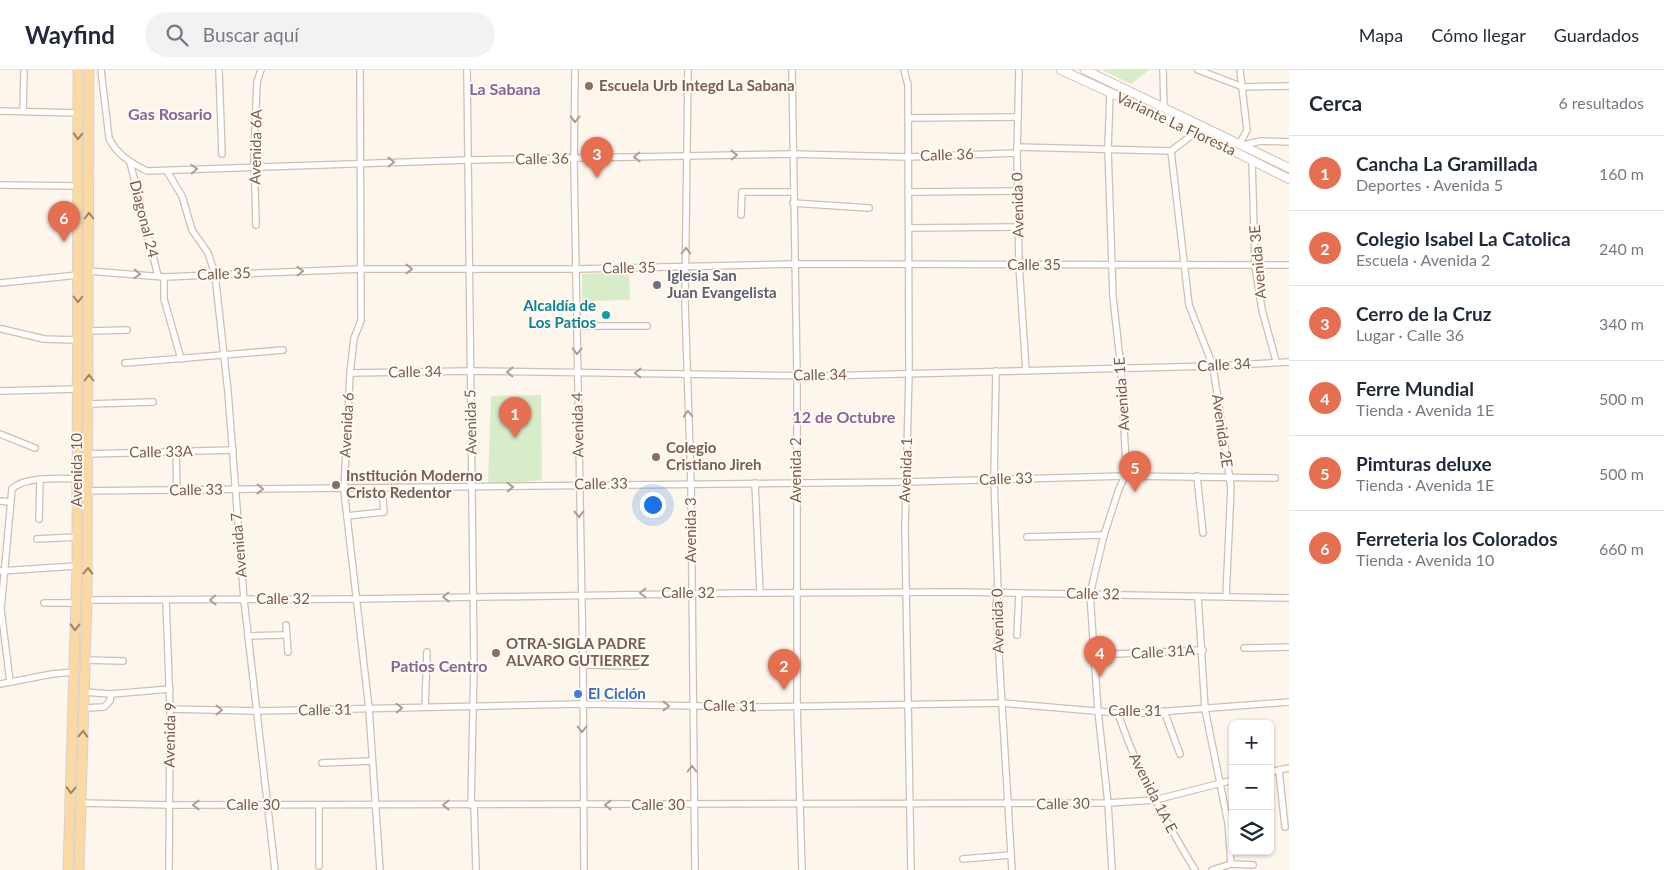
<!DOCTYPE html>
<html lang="es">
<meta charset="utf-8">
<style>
:root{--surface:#fff;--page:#f2f2f3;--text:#1f2937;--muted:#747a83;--line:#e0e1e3;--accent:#e76f51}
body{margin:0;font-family:Lato,sans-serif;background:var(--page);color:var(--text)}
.controls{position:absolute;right:15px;bottom:15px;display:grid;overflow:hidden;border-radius:8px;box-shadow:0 1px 4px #0004}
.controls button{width:45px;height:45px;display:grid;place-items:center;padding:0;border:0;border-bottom:1px solid var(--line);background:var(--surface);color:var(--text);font:25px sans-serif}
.you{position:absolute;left:652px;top:434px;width:18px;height:18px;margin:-12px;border:4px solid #fff;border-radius:50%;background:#1a73e8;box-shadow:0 0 0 8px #1a73e833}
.badge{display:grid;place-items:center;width:32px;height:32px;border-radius:50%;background:var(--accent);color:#fff;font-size:16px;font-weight:700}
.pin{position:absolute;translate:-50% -41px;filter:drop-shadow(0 1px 2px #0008)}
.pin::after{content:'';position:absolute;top:26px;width:18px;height:15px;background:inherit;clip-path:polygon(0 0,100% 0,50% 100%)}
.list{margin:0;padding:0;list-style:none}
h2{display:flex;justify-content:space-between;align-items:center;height:65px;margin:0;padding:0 20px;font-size:21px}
h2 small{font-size:16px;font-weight:400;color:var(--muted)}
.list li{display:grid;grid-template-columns:32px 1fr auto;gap:15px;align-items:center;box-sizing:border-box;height:75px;padding:0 20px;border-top:1px solid var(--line)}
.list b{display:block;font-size:19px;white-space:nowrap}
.list p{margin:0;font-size:16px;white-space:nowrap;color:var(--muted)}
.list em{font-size:16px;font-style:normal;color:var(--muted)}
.icon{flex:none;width:28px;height:28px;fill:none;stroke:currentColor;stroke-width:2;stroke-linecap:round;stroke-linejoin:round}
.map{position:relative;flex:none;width:1289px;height:800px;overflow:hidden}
header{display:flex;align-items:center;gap:30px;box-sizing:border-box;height:70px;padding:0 25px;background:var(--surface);border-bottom:1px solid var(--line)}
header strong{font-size:24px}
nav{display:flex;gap:28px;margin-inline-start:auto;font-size:18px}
.search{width:350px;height:45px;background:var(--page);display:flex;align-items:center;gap:12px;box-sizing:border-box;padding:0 18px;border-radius:28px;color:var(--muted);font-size:19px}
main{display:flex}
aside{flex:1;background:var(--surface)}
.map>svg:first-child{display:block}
.green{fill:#d8ecc9}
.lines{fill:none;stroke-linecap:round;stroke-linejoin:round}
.street-casing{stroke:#d1beb0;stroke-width:8}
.secondary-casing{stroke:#d6c0b0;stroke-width:10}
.primary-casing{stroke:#dad1cd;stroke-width:11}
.street{stroke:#fff;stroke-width:5.5}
.secondary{stroke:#fff;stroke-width:8}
.primary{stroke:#fbd9a5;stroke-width:9}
.oneway{stroke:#af9d94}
.oneway2{stroke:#a18267}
.education-dot{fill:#8d6e63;stroke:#fffaf3;stroke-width:2}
.worship-dot{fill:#6b7280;stroke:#fffaf3;stroke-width:2}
.culture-dot{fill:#0f9aa8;stroke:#fffaf3;stroke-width:2}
.shop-dot{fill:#3f7fe0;stroke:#fffaf3;stroke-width:2}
.labels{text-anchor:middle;stroke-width:4;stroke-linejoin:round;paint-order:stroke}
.education-label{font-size:15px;font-weight:bold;fill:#785e54;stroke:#fffaf3;text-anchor:start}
.street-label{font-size:15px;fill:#7a5c4d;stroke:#fffaf3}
.worship-label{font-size:15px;font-weight:bold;fill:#5b616d;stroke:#fffaf3;text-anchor:start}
.culture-label{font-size:15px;font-weight:bold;fill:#0d838f;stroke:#fffaf3;text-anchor:end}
.shop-label{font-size:15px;font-weight:bold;fill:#366cbe;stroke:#fffaf3;text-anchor:start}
.neighbourhood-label{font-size:16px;font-weight:bold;fill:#846695;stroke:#fffaf3}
</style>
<header>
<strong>Wayfind</strong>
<div class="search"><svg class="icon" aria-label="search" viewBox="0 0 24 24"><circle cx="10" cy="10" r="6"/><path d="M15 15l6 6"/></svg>Buscar aquí</div>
<nav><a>Mapa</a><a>Cómo llegar</a><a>Guardados</a></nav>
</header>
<main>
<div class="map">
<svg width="1289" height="800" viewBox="0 0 1289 800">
<rect width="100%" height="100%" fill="#fdf6ec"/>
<g class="green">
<polygon points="1102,0 1149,0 1131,14"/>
<polygon points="629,202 630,230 582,231 582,204"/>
<polygon points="541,325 542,410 488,415 491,326"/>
</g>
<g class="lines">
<g class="street-casing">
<g id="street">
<path d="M101,0L109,68C117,85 131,93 147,101L468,90L793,84L908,87L1017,83"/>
<polyline points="219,0 222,84"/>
<polyline points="360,0 361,251 354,268 350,303 344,420 369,639 380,800"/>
<polyline points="467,0 474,594 471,735"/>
<polyline points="575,0 574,93 583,595 584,800"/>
<polyline points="688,0 685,233 691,413 695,800"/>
<polyline points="792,0 797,306 797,636 802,800"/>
<polyline points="904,0 908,15 909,303 905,459 911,800"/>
<polyline points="1019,0 1017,83 1019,195 1026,301"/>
<polyline points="1163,0 1164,38"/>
<polyline points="1198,0 1243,17 1289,16"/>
<polyline points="1110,23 1108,79 1113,227 1121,299 1126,396 1125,406 1119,419 1104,465 1090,524 1098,641 1108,733 1112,800"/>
<polyline points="0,41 78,43"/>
<polyline points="23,41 24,2"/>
<polyline points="908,48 1018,47"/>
<polyline points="1240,73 1247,60 1240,0"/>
<polyline points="1243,75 1261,71 1289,72"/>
<polyline points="1017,77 1171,81 1196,62 1201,55"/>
<polyline points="1171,81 1189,235 1213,296 1231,417 1226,527"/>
<polyline points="1252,90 1255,196 1262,240 1276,291"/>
<polyline points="130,92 158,206"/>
<polyline points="167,101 182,126 192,160 208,183 215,204 228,322 244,530 275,800"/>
<polyline points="0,115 78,116"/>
<polyline points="908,122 1018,121"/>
<polyline points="793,133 869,138"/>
<polyline points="741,145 742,122 792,122"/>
<polyline points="256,155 254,84 257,12 261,0"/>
<polyline points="909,158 1019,157"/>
<polyline points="89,201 164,207 361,199 577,199 794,194 1289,195"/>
<polyline points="164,207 164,229 181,289"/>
<polyline points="0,213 78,205"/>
<polyline points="577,256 647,256"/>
<polyline points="2,259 44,269 77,270"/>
<polyline points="89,261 127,260"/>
<polyline points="125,293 283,280"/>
<polyline points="996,301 994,408 998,523 996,536 1012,800"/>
<polyline points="350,303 470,301 821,306 1213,296 1289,292"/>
<polyline points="0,321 77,319"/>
<polyline points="89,334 153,332"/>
<polyline points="0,364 35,378"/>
<polyline points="176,381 177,420"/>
<polyline points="88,384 233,380"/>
<polyline points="1197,406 1203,463"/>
<polyline points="755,413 760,523"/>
<polyline points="77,421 905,412 1125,406 1275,408"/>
<polyline points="0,431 10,432"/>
<polyline points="347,446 384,442 382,419"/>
<polyline points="39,449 40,410"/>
<polyline points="1027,467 1104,465"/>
<polyline points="37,469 77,467"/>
<polyline points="0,501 77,496"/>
<polyline points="1198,527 1205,639 1228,753 1231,794"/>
<polyline points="87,530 357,529 741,523 958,522 1289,528"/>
<polyline points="166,531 170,639 169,800"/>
<polyline points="44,533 76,533"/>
<polyline points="286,555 288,582"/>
<polyline points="1017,565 1019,523"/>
<polyline points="248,566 286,565"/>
<polyline points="1244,578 1289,577"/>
<polyline points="1094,585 1203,580"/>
<polyline points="85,590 123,591"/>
<polyline points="583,595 636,596"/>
<path d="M10,612L1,539L12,419C25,405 69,409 88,409"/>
<polyline points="0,614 52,604 74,602"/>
<polyline points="84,622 111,624 170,619"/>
<polyline points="425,637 427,582"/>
<polyline points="84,638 104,637 110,631 111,624"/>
<polyline points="170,639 258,641 582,634 761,637 1002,633 1118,643 1144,643 1289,632"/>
<polyline points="1164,641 1180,684"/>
<path d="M1118,643C1136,698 1165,750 1195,800"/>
<polyline points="322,693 372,691"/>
<polyline points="1279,700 1285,757"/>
<polyline points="1270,702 1289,698"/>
<polyline points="81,733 169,735 1108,733 1155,730 1233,710"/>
<polyline points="474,734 476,800"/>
<polyline points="963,789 1011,785"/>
<polyline points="319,796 319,735"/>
<polyline points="1212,800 1231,794 1253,795"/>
</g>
</g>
<g class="secondary-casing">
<g id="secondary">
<polyline points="1061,0 1196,62 1289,109"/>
<polyline points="1085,0 1289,98"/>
</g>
</g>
<g class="primary-casing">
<g id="primary">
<polyline points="68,800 77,496 78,0"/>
<polyline points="79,800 87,530 89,0"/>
</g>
</g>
<use href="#street" class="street"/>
<use href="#secondary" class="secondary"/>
<use href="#primary" class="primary"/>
</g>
<defs><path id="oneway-chevron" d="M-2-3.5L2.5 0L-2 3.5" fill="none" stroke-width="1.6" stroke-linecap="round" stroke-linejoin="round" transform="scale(1.25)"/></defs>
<g class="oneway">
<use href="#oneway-chevron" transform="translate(575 49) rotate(91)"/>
<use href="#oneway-chevron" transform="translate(734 85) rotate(-1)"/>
<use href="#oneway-chevron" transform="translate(637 87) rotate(179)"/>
<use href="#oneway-chevron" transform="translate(391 92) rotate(-1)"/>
<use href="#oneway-chevron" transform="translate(194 99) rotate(-3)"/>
<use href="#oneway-chevron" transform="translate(686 181) rotate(-90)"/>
<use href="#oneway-chevron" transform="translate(409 199)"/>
<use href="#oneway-chevron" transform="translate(300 201) rotate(-2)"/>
<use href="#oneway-chevron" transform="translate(137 204) rotate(4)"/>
<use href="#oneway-chevron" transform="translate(577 281) rotate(91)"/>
<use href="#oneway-chevron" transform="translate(510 302) rotate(-179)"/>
<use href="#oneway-chevron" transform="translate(638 303) rotate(-179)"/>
<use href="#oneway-chevron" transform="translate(688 344) rotate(-92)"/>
<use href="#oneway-chevron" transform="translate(510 417) rotate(-2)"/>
<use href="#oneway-chevron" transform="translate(260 419)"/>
<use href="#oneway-chevron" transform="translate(579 444) rotate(89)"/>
<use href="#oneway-chevron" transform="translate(643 523) rotate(180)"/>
<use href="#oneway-chevron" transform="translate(446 527) rotate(179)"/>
<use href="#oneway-chevron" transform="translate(213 530) rotate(179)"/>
<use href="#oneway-chevron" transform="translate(666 636)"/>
<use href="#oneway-chevron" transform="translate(399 638) rotate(-2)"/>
<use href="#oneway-chevron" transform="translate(219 640) rotate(1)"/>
<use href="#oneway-chevron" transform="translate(582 659) rotate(90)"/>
<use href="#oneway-chevron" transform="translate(692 699) rotate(-90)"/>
<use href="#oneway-chevron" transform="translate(196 735) rotate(180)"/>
<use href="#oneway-chevron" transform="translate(446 735) rotate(-180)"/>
<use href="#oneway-chevron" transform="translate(608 735) rotate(-180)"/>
</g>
<g class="oneway2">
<use href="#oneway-chevron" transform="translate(78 66) rotate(91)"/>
<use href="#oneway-chevron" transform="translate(89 146) rotate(-90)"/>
<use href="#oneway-chevron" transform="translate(78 229) rotate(90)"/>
<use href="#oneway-chevron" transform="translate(89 308) rotate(-90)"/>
<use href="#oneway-chevron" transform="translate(88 501) rotate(-89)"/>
<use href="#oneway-chevron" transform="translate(75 557) rotate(91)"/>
<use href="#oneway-chevron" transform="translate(83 664) rotate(-88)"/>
<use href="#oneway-chevron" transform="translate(71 720) rotate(92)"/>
</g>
<g class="education-dot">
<circle cx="589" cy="16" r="5"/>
<circle cx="656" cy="387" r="5"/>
<circle cx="336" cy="415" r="5"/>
<circle cx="496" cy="583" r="5"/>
</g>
<circle class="worship-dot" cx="657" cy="215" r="5"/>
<circle class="culture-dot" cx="606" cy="245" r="5"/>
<circle class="shop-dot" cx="578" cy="624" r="5"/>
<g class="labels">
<g class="education-label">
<text x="599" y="21">Escuela Urb Integd La Sabana</text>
<text x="666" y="383">Colegio<tspan x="666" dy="17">Cristiano Jireh</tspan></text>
<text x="346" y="411">Institución Moderno<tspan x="346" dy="17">Cristo Redentor</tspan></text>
<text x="506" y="579">OTRA-SIGLA PADRE<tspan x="506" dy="17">ALVARO GUTIERREZ</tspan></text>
</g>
<g class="street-label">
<text transform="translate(1176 54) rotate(25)" y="5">Variante La Floresta</text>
<text transform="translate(256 77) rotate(-89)" y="5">Avenida 6A</text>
<text transform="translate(947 85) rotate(-2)" y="5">Calle 36</text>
<text transform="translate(542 89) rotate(-1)" y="5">Calle 36</text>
<text transform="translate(1018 135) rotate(-91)" y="5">Avenida 0</text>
<text transform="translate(144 149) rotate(76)" y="5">Diagonal 24</text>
<text transform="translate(1258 192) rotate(-95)" y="5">Avenida 3E</text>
<text x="1034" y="200">Calle 35</text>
<text transform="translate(629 198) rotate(-1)" y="5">Calle 35</text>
<text transform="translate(224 204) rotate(-2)" y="5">Calle 35</text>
<text transform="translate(1224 295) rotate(-3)" y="5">Calle 34</text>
<text transform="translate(415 302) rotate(-1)" y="5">Calle 34</text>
<text transform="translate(820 305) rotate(-1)" y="5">Calle 34</text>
<text transform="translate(1122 324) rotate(-94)" y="5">Avenida 1E</text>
<text transform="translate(471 352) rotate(-91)" y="5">Avenida 5</text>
<text transform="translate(347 355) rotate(-87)" y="5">Avenida 6</text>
<text transform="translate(578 355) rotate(-91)" y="5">Avenida 4</text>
<text transform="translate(1222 361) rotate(82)" y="5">Avenida 2E</text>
<text transform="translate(161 382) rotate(-1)" y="5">Calle 33A</text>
<text transform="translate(77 400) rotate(-90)" y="5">Avenida 10</text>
<text transform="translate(796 400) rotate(-90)" y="5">Avenida 2</text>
<text transform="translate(906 400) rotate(-88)" y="5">Avenida 1</text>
<text transform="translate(1006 409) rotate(-2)" y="5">Calle 33</text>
<text transform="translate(601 414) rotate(-1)" y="5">Calle 33</text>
<text transform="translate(196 420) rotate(-1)" y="5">Calle 33</text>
<text transform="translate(691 460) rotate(-90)" y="5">Avenida 3</text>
<text transform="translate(239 475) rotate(-95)" y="5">Avenida 7</text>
<text x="688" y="528">Calle 32</text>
<text transform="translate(1093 524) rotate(1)" y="5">Calle 32</text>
<text x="283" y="534">Calle 32</text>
<text transform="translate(998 551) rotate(-91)" y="5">Avenida 0</text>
<text transform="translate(1163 582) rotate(-3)" y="5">Calle 31A</text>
<text transform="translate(730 636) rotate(1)" y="5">Calle 31</text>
<text transform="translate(325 640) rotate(-1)" y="5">Calle 31</text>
<text x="1135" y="646">Calle 31</text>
<text transform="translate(170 665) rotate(-89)" y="5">Avenida 9</text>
<text transform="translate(1153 723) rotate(63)" y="5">Avenida 1A E</text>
<text transform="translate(1063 734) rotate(-1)" y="5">Calle 30</text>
<text x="253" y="740">Calle 30</text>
<text x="658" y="740">Calle 30</text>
</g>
<g class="worship-label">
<text x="667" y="211">Iglesia San<tspan x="667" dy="17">Juan Evangelista</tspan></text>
</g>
<g class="culture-label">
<text x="596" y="241">Alcaldía de<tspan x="596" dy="17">Los Patios</tspan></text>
</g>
<g class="shop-label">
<text x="588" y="629">El Ciclón</text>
</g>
<g class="neighbourhood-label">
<text x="505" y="25">La Sabana</text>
<text x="170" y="50">Gas Rosario</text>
<text x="844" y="353">12 de Octubre</text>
<text x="439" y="602">Patios Centro</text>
</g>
</g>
</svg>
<div class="controls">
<button>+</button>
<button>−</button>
<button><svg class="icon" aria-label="layers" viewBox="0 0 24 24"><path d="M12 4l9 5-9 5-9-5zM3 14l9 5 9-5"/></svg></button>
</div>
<div class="you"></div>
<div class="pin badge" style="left:515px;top:368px">1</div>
<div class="pin badge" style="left:784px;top:620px">2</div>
<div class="pin badge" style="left:597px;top:108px">3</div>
<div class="pin badge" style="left:1100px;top:607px">4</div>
<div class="pin badge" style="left:1135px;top:422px">5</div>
<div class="pin badge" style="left:64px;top:172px">6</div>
</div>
<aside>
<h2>Cerca<small>6 resultados</small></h2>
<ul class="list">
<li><span class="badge">1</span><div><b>Cancha La Gramillada</b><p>Deportes · Avenida 5</p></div><em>160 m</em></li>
<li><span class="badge">2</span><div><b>Colegio Isabel La Catolica</b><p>Escuela · Avenida 2</p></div><em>240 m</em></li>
<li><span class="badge">3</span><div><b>Cerro de la Cruz</b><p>Lugar · Calle 36</p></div><em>340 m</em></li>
<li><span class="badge">4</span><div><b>Ferre Mundial</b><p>Tienda · Avenida 1E</p></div><em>500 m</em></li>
<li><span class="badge">5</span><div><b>Pimturas deluxe</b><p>Tienda · Avenida 1E</p></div><em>500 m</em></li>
<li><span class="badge">6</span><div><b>Ferreteria los Colorados</b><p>Tienda · Avenida 10</p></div><em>660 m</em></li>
</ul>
</aside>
</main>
